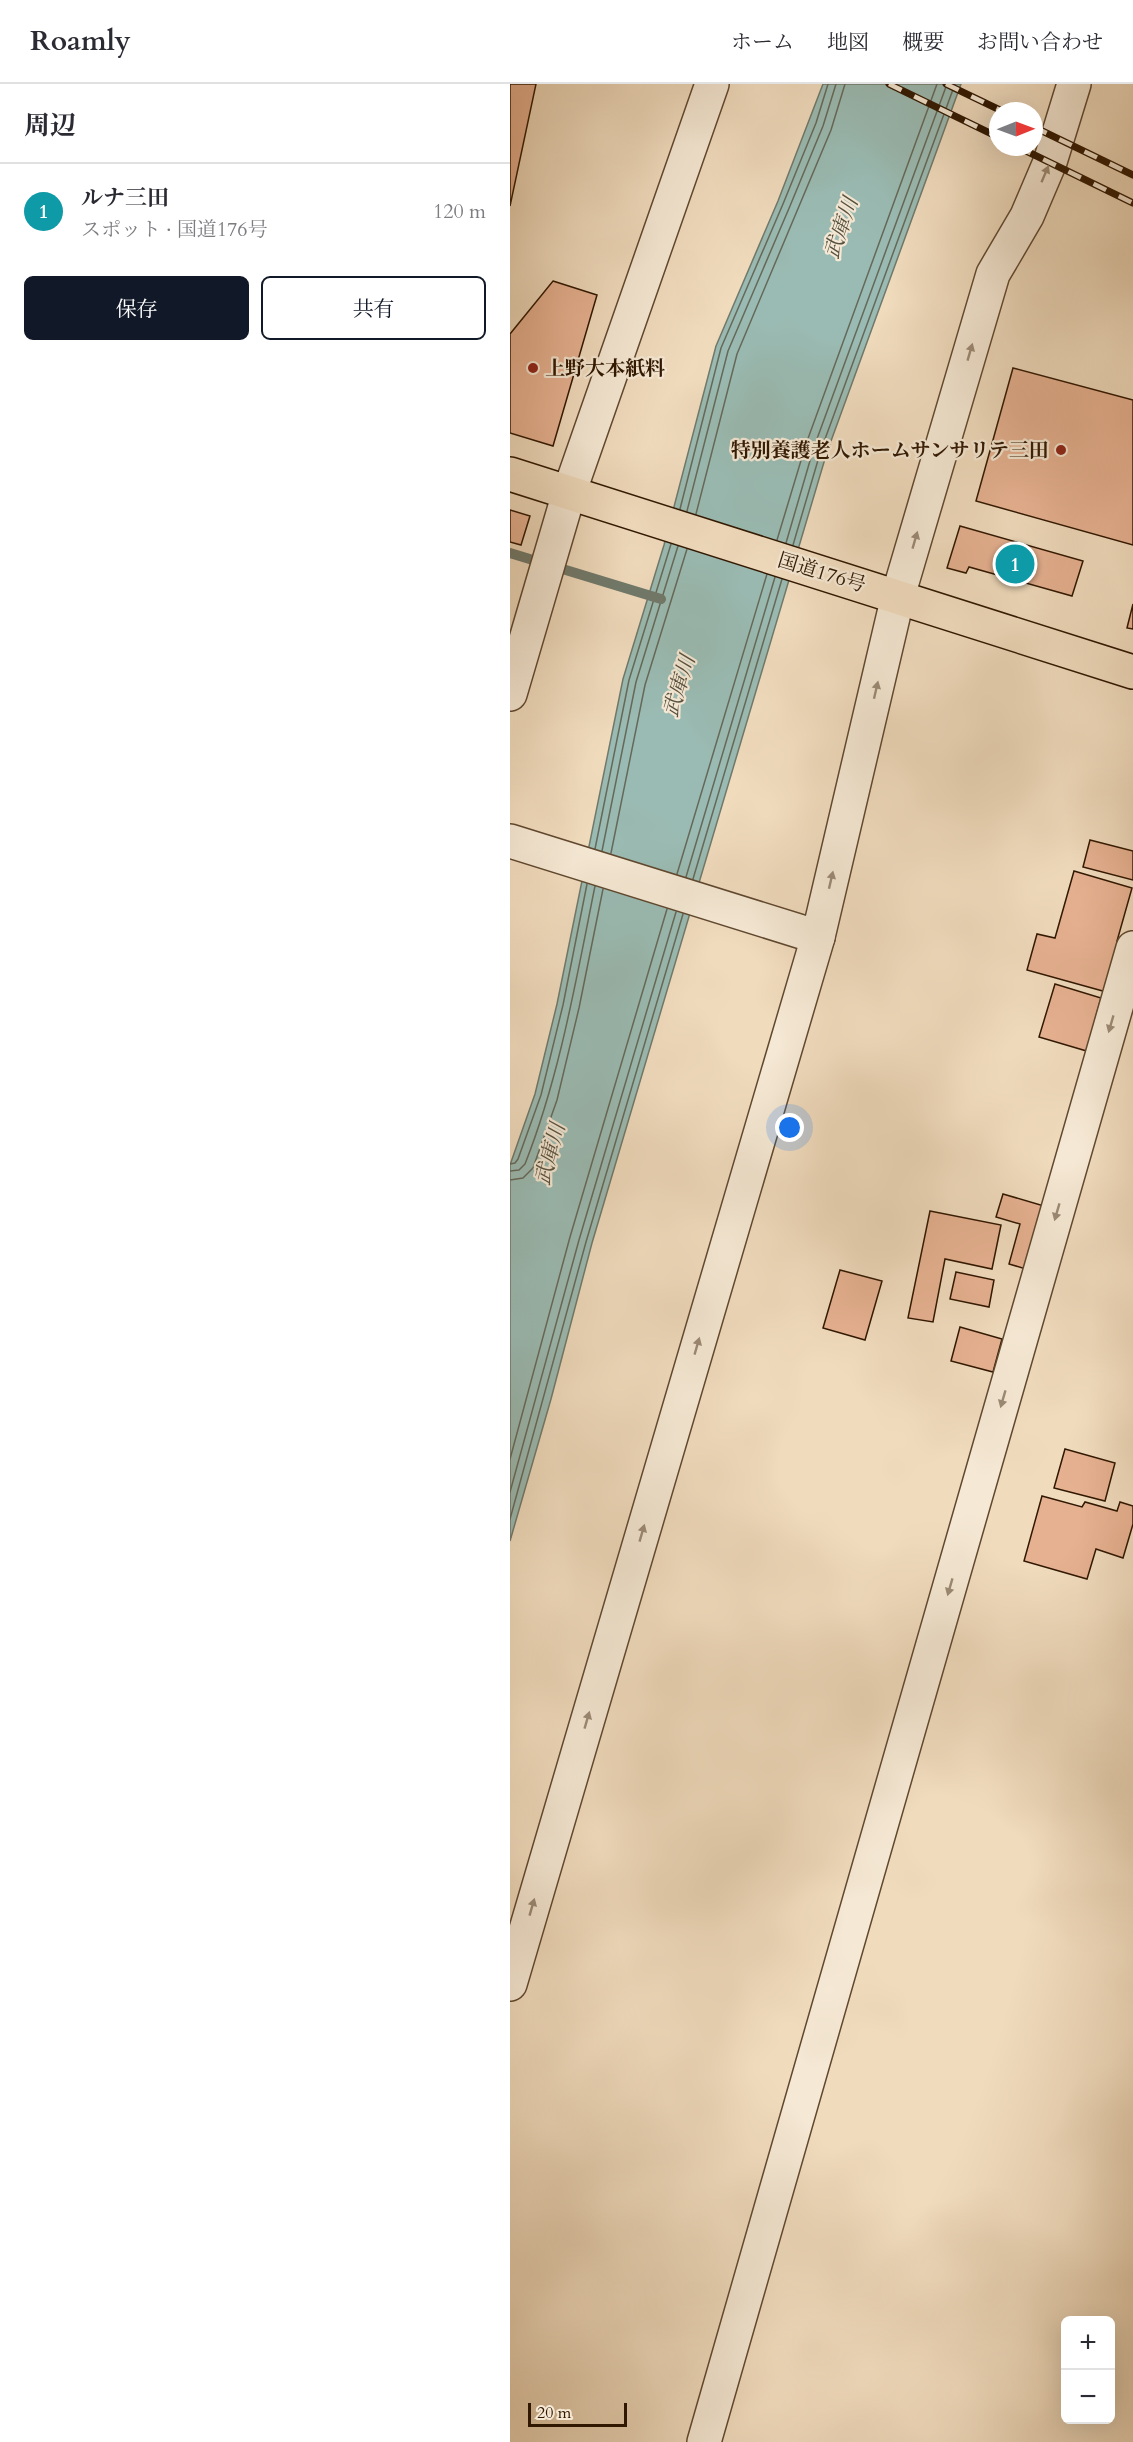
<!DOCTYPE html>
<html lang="ja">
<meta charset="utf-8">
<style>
:root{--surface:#fff;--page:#f2f2f3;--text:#2b2b33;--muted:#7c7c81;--line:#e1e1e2;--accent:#111827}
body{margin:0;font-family:Cardo,"Noto Serif JP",serif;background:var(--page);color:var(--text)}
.controls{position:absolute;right:18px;bottom:18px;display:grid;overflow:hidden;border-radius:9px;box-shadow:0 6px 24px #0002}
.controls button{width:54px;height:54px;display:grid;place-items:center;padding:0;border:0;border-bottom:2px solid var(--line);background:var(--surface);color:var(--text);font:30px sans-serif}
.compass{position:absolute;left:479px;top:18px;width:54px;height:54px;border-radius:50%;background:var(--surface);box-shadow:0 6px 24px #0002;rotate:89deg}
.scale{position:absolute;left:18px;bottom:15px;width:99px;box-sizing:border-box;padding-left:6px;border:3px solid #301700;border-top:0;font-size:16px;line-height:21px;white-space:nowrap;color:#301700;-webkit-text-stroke:4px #f5e8d4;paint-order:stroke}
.you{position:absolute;left:280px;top:1044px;width:21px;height:21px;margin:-15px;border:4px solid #fff;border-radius:50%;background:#1a73e8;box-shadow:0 0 0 9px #1a73e833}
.badge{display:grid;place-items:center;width:39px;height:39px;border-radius:50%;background:var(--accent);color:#fff;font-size:20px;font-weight:700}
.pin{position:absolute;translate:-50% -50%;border:3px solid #fff;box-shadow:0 2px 6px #0006}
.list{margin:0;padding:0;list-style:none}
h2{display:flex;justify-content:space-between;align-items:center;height:78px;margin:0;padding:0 24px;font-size:26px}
h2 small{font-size:20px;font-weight:400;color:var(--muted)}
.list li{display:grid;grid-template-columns:39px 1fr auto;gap:18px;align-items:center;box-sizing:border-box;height:96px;padding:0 24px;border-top:2px solid var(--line)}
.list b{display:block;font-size:22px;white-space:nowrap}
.list p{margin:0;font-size:20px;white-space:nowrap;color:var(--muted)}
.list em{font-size:20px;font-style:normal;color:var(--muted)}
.actions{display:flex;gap:12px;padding:18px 24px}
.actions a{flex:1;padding:14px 0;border:2px solid var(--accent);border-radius:9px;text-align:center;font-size:21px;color:var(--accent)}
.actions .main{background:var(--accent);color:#fff}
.map{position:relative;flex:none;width:623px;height:2358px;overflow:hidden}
header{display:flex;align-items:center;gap:36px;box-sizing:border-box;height:84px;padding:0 30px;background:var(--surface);border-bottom:2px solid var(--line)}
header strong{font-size:28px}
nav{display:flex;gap:33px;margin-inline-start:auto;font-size:21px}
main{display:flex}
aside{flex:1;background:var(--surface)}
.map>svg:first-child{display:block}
.water{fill:#9abbb3;stroke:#70796b;stroke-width:1.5}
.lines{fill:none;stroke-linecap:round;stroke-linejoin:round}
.shore{stroke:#65695a;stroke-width:1.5}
.stream{stroke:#70796b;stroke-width:10}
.building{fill:#e6b191;stroke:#301700;stroke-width:1.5}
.minor-casing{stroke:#60482f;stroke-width:36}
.trunk-casing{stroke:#301700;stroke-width:36}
.minor{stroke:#f5e8d4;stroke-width:33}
.trunk{stroke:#f0dbbd;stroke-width:33}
.rail-casing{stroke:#301700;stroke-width:7}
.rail{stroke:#f5e8d4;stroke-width:4.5;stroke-dasharray:14;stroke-linecap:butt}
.oneway{fill:#9c8a75}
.poi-dot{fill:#8f2418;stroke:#f5e8d4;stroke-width:2}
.labels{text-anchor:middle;stroke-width:4.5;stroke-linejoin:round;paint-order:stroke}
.poi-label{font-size:20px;font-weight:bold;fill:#301700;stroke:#f5e8d4;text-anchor:start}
.street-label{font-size:20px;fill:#301700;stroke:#f5e8d4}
.water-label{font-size:21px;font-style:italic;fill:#55503f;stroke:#f5e8d4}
</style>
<header>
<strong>Roamly</strong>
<nav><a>ホーム</a><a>地図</a><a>概要</a><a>お問い合わせ</a></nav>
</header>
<main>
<aside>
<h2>周辺<small></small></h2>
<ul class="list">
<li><span class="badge" style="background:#0f9aa8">1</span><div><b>ルナ三田</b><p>スポット · 国道176号</p></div><em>120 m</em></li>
</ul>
<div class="actions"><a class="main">保存</a><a>共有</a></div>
</aside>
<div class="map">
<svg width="623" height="2358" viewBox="0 0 623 2358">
<rect width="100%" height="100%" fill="#f0dbbd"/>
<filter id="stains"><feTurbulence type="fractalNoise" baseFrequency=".00333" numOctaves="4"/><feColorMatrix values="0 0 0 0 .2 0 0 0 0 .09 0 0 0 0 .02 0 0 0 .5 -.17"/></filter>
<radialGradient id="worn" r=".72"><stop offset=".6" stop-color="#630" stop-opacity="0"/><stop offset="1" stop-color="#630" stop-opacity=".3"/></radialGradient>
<polygon class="water" points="313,0 451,0 317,368 82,1159 41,1315 0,1457 0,1081 25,1010 47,920 113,595 154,461 206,262 268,117"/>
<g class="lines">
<g class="shore">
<polyline points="170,425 211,264 273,120 306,39 318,0"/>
<polyline points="177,427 218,267 280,122 313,42 326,0"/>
<polyline points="186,430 227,270 321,46 335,0"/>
<polyline points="267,456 296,360 427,0"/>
<polyline points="276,459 304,363 437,0"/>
<polyline points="283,461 311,366 445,0"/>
<polyline points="85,765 119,596 161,460"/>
<polyline points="92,767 126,598 168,462"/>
<polyline points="101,769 135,601 177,465"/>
<polyline points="167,790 257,490"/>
<polyline points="176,793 265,493"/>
<polyline points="183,795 272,495"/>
<polyline points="0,1080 5,1079 8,1075 31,1011 53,921 77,800"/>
<path d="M0,1087L9,1086L15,1080C50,991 66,896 85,802"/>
<polyline points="0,1096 13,1094 23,1084 47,1016 69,924 93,805"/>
<polyline points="0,1375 60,1153 157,825"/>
<polyline points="0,1408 69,1156 166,828"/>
<polyline points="0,1435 76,1158 173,830"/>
</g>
<polyline class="stream" points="0,469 151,515"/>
</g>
<g class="building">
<polygon points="0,0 26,0 0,122"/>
<polygon points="43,197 87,211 43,362 0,349 0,250"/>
<polygon points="503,284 623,316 623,461 466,417"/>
<polygon points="0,426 20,432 11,461 0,458"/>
<polygon points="450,442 573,477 562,512 459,483 456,489 437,484"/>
<polygon points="623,520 623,545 617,544"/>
<polygon points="580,756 623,767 623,796 573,783"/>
<polygon points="564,787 622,804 607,857 614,860 600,909 517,886 527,850 545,854"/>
<polygon points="545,900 591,914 585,936 590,937 580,968 529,953"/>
<polygon points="493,1110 534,1122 516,1185 499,1180 510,1140 486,1133"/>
<polygon points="420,1127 491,1141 482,1185 435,1175 423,1238 398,1234"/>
<polygon points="330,1186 372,1197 355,1256 313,1244"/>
<polygon points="446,1188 484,1196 479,1223 440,1215"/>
<polygon points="450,1243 492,1255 483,1288 441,1277"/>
<polygon points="555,1365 605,1379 595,1417 544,1404"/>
<polygon points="532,1412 572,1423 575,1418 607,1427 610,1418 623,1422 623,1440 613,1474 586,1465 577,1495 514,1477"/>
</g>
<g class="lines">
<g class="minor-casing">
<g id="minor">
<polyline points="0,610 59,409 202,0"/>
<polyline points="0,757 308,853"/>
<polyline points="0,1900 308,853 388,512 483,190 517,132 540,78 564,0"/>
<polyline points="194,2358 623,864"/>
</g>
</g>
<g class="trunk-casing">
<polyline id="trunk" points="0,390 623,588"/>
</g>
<use href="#minor" class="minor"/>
<use href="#trunk" class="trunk"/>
<g class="rail-casing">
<g id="rail">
<polyline points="379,0 488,53"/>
<polyline points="436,0 492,27"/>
<polyline points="524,43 623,91"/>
<polyline points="508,63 623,119"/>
</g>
</g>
<use href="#rail" class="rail"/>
</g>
<defs><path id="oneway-solid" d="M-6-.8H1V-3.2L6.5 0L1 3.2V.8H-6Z" transform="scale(1.5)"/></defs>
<g class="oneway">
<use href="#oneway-solid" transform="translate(535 90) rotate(-67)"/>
<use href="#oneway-solid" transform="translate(460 268) rotate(-74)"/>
<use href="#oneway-solid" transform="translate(405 456) rotate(-74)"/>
<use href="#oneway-solid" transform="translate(366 606) rotate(-77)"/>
<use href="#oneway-solid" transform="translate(321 796) rotate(-77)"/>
<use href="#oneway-solid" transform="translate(601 940) rotate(106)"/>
<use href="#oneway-solid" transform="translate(547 1128) rotate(106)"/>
<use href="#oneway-solid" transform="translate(187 1262) rotate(-74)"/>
<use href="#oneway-solid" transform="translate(493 1315) rotate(106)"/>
<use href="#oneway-solid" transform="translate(132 1449) rotate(-74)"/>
<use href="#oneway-solid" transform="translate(440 1503) rotate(106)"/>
<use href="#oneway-solid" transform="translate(77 1636) rotate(-74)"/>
<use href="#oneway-solid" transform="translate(22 1823) rotate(-74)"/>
</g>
<g class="poi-dot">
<circle cx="23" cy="284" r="6"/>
<circle cx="551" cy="366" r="6"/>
</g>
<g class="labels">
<g class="poi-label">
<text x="35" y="291">上野大本紙料</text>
<text x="539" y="373" text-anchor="end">特別養護老人ホームサンサリテ三田</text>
</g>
<g class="street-label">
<text transform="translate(312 488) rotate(17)" y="7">国道176号</text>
</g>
<g class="water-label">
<text transform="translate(331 144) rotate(-71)" y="7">武庫川</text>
<text transform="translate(169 602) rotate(-73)" y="7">武庫川</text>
<text transform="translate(40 1070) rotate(-75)" y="7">武庫川</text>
</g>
</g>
<rect width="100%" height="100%" filter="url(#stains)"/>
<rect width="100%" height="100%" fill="url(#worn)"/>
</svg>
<div class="controls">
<button>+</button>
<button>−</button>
</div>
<svg class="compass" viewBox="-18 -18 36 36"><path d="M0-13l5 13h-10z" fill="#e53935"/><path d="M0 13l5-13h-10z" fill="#7c7c81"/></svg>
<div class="scale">20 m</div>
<div class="you"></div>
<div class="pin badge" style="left:505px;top:480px;background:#0f9aa8">1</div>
</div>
</main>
